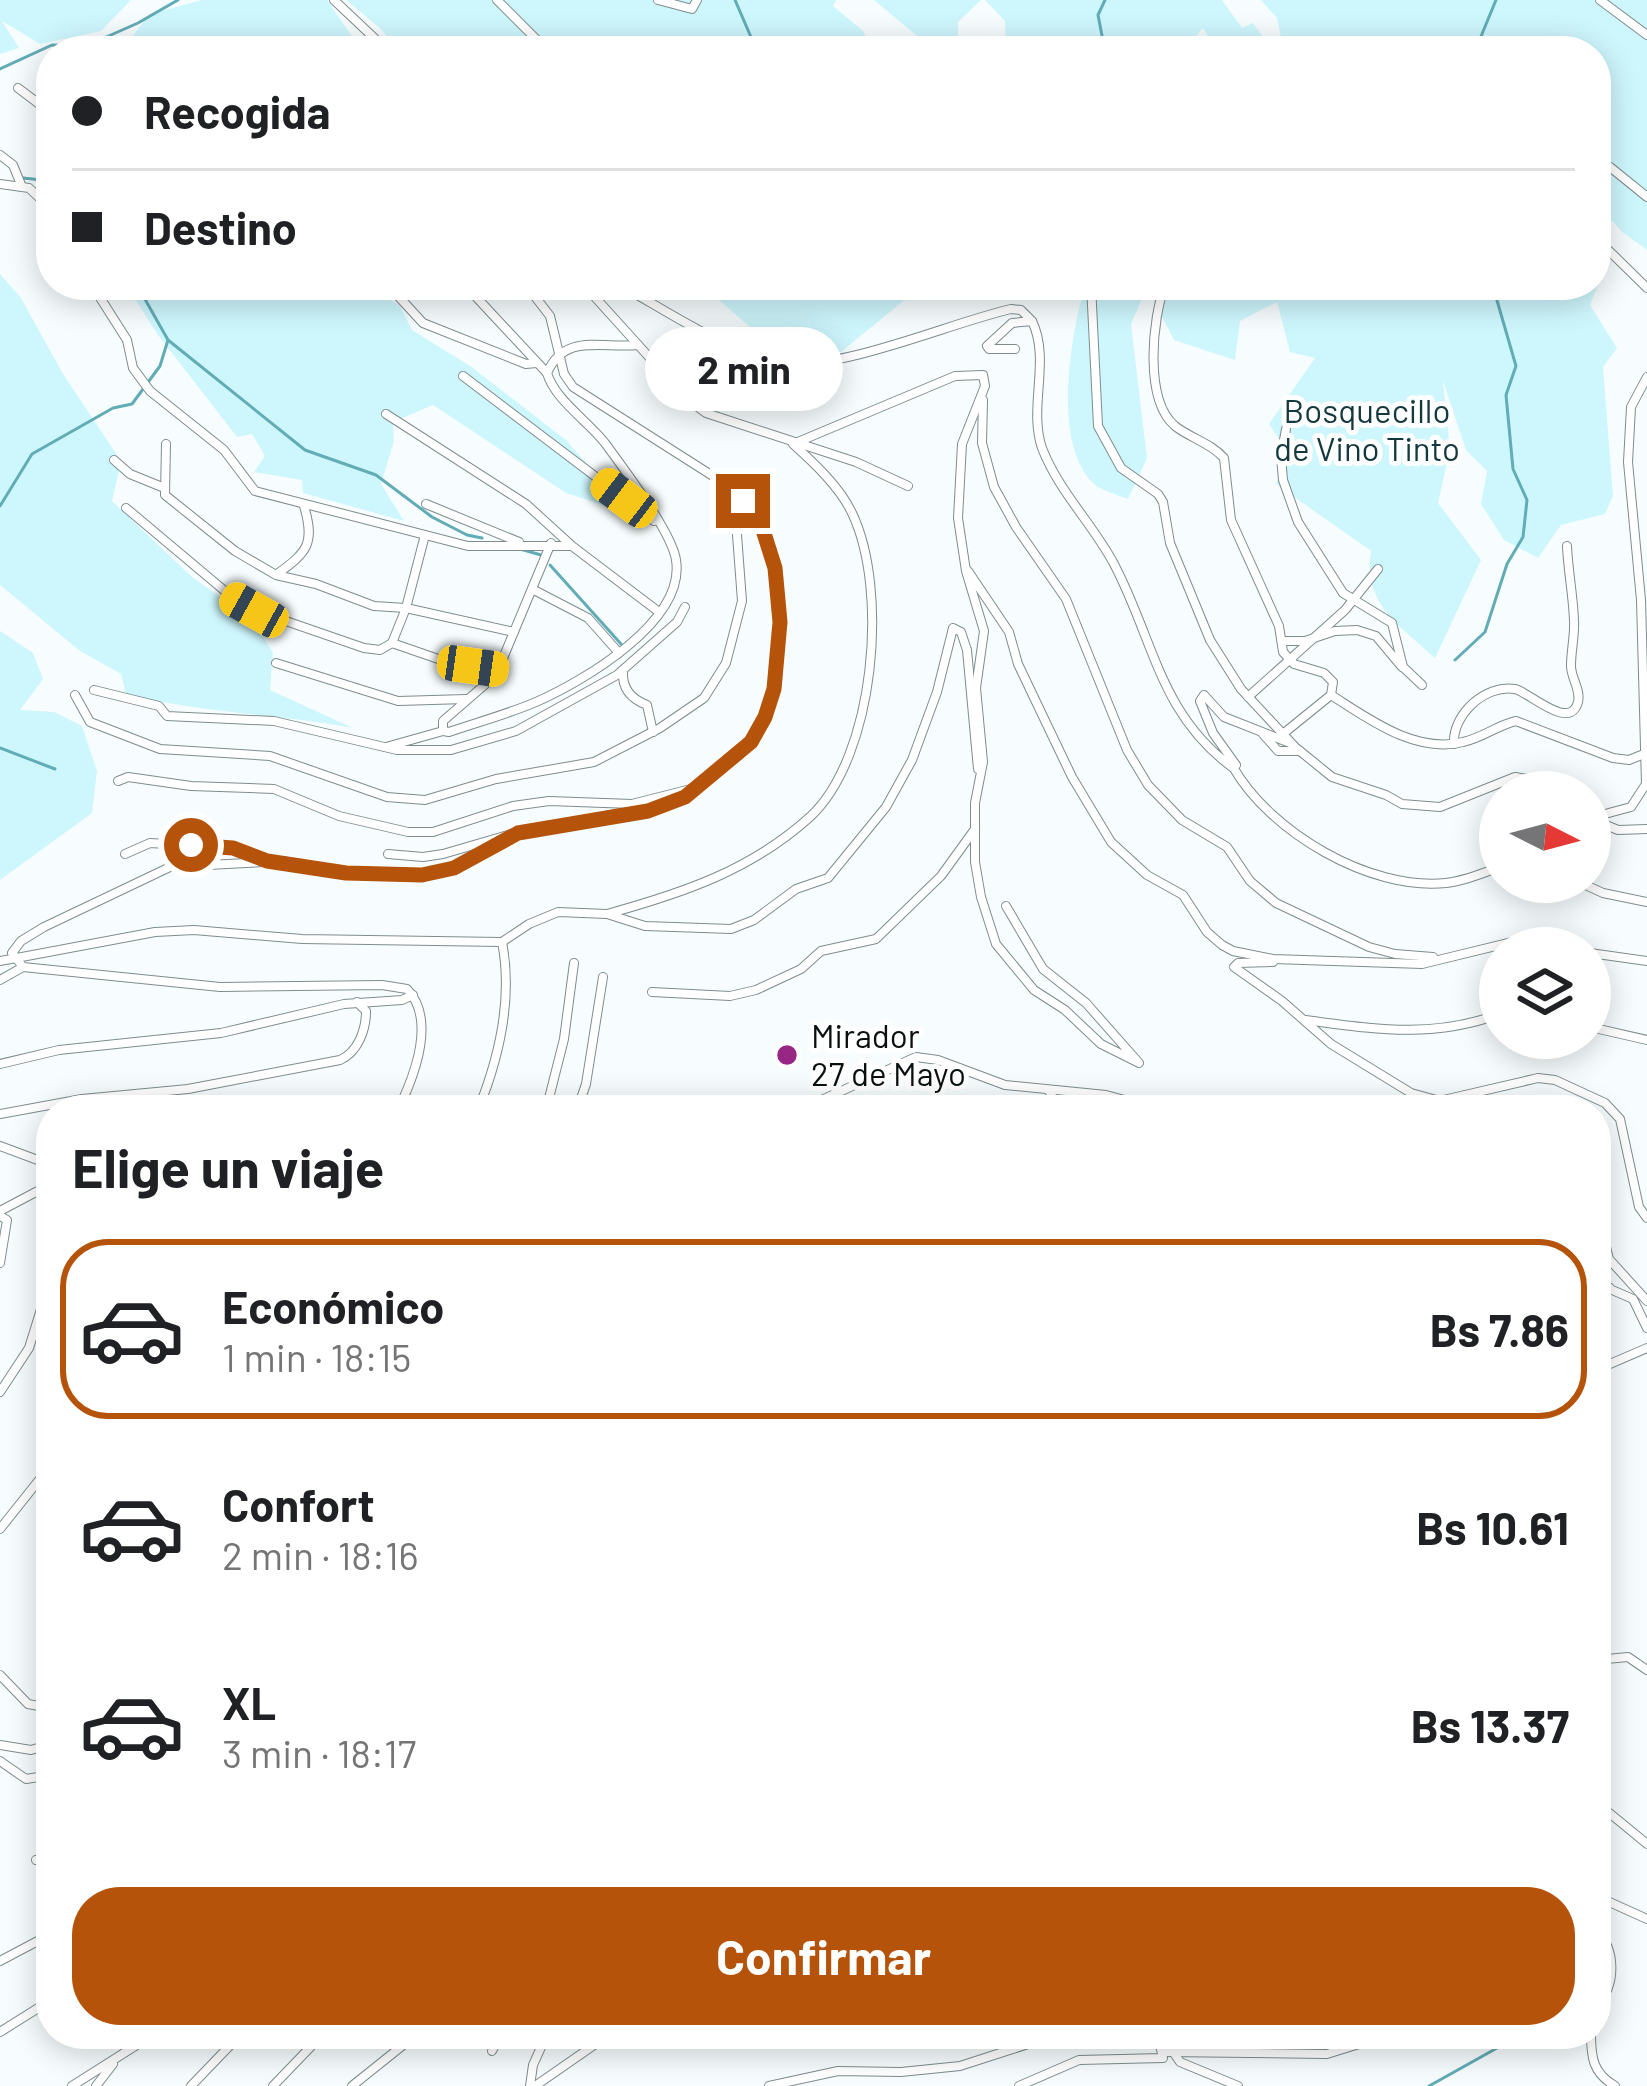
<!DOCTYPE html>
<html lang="es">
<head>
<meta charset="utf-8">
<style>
	body { margin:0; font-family:Barlow,sans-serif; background:#f6f6f6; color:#202124; height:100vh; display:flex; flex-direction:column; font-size:45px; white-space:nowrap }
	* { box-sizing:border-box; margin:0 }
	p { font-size:39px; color:#757577 }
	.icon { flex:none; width:66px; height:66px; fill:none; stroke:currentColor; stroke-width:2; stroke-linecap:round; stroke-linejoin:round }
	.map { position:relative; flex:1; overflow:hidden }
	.drawer { position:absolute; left:36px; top:1095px; width:1575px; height:954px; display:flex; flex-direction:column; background:#fff; border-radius:48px; box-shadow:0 6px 30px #0003 }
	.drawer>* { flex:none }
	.hud { position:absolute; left:36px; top:36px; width:1575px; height:264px; border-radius:48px; box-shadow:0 6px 30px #0003; display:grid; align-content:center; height:264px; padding:0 36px; background:#fff }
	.needle { width:78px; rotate:96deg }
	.fabs { position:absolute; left:1479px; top:771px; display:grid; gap:24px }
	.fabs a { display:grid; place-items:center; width:132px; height:132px; border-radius:50%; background:#fff; box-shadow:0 6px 30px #0003; font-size:60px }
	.end { position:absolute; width:54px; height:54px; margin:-27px; border:15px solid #b45309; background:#fff; box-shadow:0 0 0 6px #fff }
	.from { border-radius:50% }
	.bubble { position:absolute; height:84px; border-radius:42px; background:#fff; box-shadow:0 6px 30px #0003; font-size:39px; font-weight:700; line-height:84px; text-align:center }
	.car { position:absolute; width:36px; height:72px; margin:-36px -18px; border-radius:15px; box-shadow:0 0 9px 3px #0007; background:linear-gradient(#f5c518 24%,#345 0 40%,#f5c518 0 76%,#345 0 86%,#f5c518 0) }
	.hud b { display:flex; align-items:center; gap:42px; height:114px; font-size:45px }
	.hud b+b { border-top:3px solid #e0e0e0 }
	.hud i { width:30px; height:30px; background:#202124 }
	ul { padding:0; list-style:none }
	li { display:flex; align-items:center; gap:36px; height:180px; margin:0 24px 18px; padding:0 12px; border:6px solid transparent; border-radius:48px }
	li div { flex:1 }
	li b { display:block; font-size:45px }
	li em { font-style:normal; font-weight:700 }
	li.on { border-color:#b45309 }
	li>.icon { width:108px; height:108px; stroke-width:1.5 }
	h2 { padding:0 36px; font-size:54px; line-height:144px }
	.primary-button { display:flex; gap:24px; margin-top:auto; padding:24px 36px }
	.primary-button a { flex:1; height:138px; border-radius:48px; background:#b45309; color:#fff; font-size:48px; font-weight:700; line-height:138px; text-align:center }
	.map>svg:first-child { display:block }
</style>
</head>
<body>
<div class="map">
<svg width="1647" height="2086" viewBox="0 0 1647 2086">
	<rect width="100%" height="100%" fill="#f7fdfe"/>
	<g fill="#cef7fd">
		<polygon points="0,0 131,0 101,31 40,44 2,21 19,48 0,54"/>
		<polygon points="202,0 327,0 358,45 354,51 328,51 318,44 310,51 85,51 127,43 150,14"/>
		<polygon points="346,0 836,0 833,6 863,31 873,51 399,51 380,28"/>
		<polygon points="874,0 981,0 958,22 958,45 935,51"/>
		<polygon points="985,0 1222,0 1242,28 1253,23 1267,42 1268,51 1217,51 1203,28 1184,51 1006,51 1005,21"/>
		<polygon points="1261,0 1647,0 1647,250 1622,232 1596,202 1596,51 1284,51 1277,18"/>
		<path d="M1596,273L1599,282L1590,305L1617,348L1603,367L1613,496L1605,514L1561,525L1538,558L1504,540L1481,504L1487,471L1466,450L1443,381L1450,450L1438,503L1481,560L1435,658C1399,625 1363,605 1371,551L1276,484L1288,452L1269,424L1315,358L1290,352L1277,302L1240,321L1235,360L1174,340L1147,287L1131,324L1147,458L1128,499C1118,495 1102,491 1094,484C1051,444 1071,335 1085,285H1596Z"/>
		<path d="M0,274L21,298L63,374L121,461L112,501L192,577L253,620L273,653L270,690L353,728C277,714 200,713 126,694L121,674L80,651L0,585Z"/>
		<polygon points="126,285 367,285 400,306 412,330 470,366 566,440 610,490 606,506 566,493 433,405 393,422 394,441 381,484 404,521 303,493 302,480 254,472 265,456 252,434 237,437 158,335"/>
		<polygon points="702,285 915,285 913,293 841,352 785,358"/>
		<polygon points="0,631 33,653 43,679 20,710 54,712 82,726 97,771 92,813 0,880"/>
	</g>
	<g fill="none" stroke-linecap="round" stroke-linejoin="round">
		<g stroke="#62acb6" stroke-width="3">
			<polyline points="735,0 757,51"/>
			<polyline points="1099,51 1104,46 1098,15 1105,0"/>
			<polyline points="1475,51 1496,0"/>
			<polyline points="0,69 52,45 86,46 138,23 178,0"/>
			<polyline points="23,178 51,181"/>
			<polyline points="137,285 168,340 305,450 376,475 432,517 467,535 482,538"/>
			<polyline points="0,506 32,454 113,408 132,404 160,366 168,340"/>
			<polyline points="520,549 541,555"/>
			<polyline points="550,565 621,644"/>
			<polyline points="1455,660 1485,632 1507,564 1523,537 1527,500 1513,469 1506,395 1516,366 1496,297 1496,285"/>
			<polyline points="0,748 55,769"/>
			<polyline points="1429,2086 1506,2043"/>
		</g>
		<defs>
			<g id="street">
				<polyline points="334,0 388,51"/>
				<polyline points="497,0 548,51"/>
				<polyline points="658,0 692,9 697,0"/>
				<polyline points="1600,0 1647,35"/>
				<polyline points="18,88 51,113"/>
				<polyline points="0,155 13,165 22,187"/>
				<polyline points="1596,164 1610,167 1647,197"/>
				<polyline points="0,184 29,188 51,209"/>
				<polyline points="1596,238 1647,288"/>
				<polyline points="92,285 127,340 133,368 150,391 224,450 255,491 468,546 572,546 659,612"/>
				<polyline points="102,285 111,285"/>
				<polyline points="388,285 423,323 526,364 536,363"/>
				<polyline points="465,285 547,373"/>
				<polyline points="584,285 687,399 706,413 856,462 908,486"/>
				<path d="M620,285C667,311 734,357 787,363C845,369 950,323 1011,309L1021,310L1032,321"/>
				<polyline points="778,285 801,289 827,285"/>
				<polyline points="1091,285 1098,426 1121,468 1158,494 1163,502 1170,543 1210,640 1241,689 1295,747 1332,777 1386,795 1402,804 1440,807 1515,777 1527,779 1549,792"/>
				<path d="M1165,285C1152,319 1144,400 1175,426C1190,438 1211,443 1224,458L1231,520L1279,626L1283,652L1294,664L1324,673L1333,682L1331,695L1284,733"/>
				<path d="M1015,349H989L987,346L1012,323L1032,321C1051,360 1028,407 1042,448C1059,492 1093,524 1114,564C1154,640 1159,713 1232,767L1236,765L1213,733L1200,701L1204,695L1224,717L1290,743"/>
				<polyline points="463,376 654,521"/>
				<polyline points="983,400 982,443 994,487 1016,527 1066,599 1127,750 1148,785 1182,820 1227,847 1250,881 1276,903 1369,947 1395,954 1433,957"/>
				<polyline points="386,414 526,504 571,545"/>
				<polyline points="1286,429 1281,457 1283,480 1298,522 1343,593 1392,623 1403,667 1422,685"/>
				<polyline points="166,444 165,495 235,551 276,575 316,584 374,606 406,608 514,632"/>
				<polyline points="114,460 130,474 162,487"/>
				<polyline points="426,504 519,542"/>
				<polyline points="126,508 232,597 254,610 364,648 380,650 392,643 447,662 498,669"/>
				<path d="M551,543L496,675L443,721V731L449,732C478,722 508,714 536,702C584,681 686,621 676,560C672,532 623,468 605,443C588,421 555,400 547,373C565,332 602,349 638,345"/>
				<polyline points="968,571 1009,632 1018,664 1038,706 1072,777 1111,842 1147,875 1183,895 1207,932 1222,945 1233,951 1273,959 1422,964 1541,935 1558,937 1580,948"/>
				<path d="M277,574C308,552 315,543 304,506"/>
				<polyline points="532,589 588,618 619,653"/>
				<polyline points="1284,641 1305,641 1335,631 1357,630 1376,636 1402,667"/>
				<polyline points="392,643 406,608 425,535"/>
				<polyline points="276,663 398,701 466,699"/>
				<path d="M623,672C622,689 631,699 647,705L653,732"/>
				<polyline points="94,690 159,706 167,716 274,721 397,750 451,750 516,731 617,675 677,622 685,607"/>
				<polyline points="75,695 90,722 160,749 270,756 387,797 425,800 496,779 594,762 660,728 704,698 726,663 742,601 734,495"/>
				<path d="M1331,695C1369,719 1415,754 1463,742C1482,738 1498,725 1516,721L1613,758L1629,760L1644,754"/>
				<polyline points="1248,697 1345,610 1378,569"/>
				<polyline points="1263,734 1278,751 1300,751"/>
				<path d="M1454,744C1452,715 1485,684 1515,689C1529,692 1570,732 1578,702C1581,690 1571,678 1571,666C1571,650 1575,635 1574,620C1573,595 1568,570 1567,546"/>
				<polyline points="386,747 443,731"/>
				<path d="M1233,767C1270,832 1370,891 1446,883C1465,881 1482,873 1500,867"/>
				<polyline points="118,781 128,777 191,786 274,789 339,816 408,832 433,832 513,806 549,801 632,804 695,788"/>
				<polyline points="1590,818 1631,807 1646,784 1641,600 1628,462 1631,407 1647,377"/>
				<polyline points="1591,819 1618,830 1647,829"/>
				<polyline points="125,854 150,843 233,848 265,861"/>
				<polyline points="388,854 423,857 443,854 515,833"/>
				<polyline points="1579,882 1603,893 1647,902"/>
				<path d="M607,914C683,893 752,870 811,816C875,755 889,590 852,513C840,487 813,462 793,444L955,376L983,375L985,386L962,444L958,518L966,571L984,631L976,688L983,762L975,803V862L981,897L996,944L1034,990L1065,1010L1101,1044L1139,1063L1086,1003L1043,969L1006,906"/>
				<polyline points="1590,953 1647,961"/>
				<polyline points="0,961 155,932 194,930 302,939 502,942 529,924 558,912 607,914 645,926 731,929 754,920 796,889 828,878 886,807 912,760 937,692 953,628 961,632 967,650 978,769"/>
				<polyline points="1273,962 1238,963 1234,967 1282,1001 1331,1044 1411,1093 1473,1110"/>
				<polyline points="0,980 23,967"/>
				<polyline points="652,992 730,996 756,990 801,969 821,951 876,939 941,876 975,829"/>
				<path d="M1305,1020C1375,1029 1431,1039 1500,1014"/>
				<polyline points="1590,1027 1647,1040"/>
				<polyline points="0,1064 59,1050 221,1033 344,1004 402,1000 413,995"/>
				<polyline points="1049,1091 1057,1104 1071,1110"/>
				<polyline points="1439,1101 1538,1078 1555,1080 1605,1103 1620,1119 1639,1207 1647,1218"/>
				<path d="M398,1110C414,1077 437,1020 407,989L382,985L220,987L23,967L12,953L21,941L44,927L170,867L282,861L373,876L435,874L454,868L518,833L674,803L738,756L758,733L774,689L780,622L778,585L767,539L743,501L716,478L573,387L564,374L550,316L526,285"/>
				<path d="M478,1110C499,1058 513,998 502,942"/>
				<polyline points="546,1110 564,1039 574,963"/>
				<polyline points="577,1110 586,1084 603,977"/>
				<polyline points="723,1110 747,1103 815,1103 916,1057 938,1060 1005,1085 1106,1095 1132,1102"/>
				<path d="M0,1114L82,1099L188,1089L340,1060C358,1052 366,1030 366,1011L357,1002"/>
				<polyline points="0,1146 51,1165"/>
				<polyline points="1596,1207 1609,1259 1647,1301"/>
				<polyline points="0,1211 51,1184"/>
				<polyline points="0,1216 7,1220 0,1263"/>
				<polyline points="1596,1283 1633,1299 1647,1328"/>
				<polyline points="1596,1299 1605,1295 1609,1287"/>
				<polyline points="1596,1370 1647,1348"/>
				<polyline points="0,1392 29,1348 51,1277"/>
				<polyline points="0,1529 51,1465"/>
				<polyline points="45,1603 51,1593"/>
				<polyline points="1596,1660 1628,1657 1647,1670"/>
				<polyline points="0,1675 28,1704 39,1706 51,1700"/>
				<polyline points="0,1745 31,1750 51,1744"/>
				<polyline points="0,1761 26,1779 51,1775"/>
				<polyline points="1596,1802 1647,1844"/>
				<polyline points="36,1860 51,1857"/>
				<polyline points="1596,1896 1647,1919"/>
				<path d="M1596,1929C1616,1950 1617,1985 1596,2006"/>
				<polyline points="0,1961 51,1934"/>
				<polyline points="0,2032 51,2000"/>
				<path d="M1591,2034C1591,2058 1593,2073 1615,2086"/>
				<polyline points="492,2051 501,2034"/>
				<polyline points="1164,2052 1327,2054 1391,2034"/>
				<polyline points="1174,2053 1180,2062 1238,2086"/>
				<polyline points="72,2086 154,2034"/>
				<polyline points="96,2086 113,2064"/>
				<polyline points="191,2086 241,2034"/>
				<polyline points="273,2086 323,2034"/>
				<polyline points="352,2086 417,2034"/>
				<polyline points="530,2086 533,2065 547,2034"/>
				<polyline points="535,2086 610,2034"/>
				<polyline points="769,2086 838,2071 901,2072 960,2066 1059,2034"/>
				<polyline points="1019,2086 1079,2060 1163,2058 1160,2045 1138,2034"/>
			</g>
		</defs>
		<use href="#street" stroke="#7e8c8e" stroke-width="10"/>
		<use href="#street" stroke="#fff" stroke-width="8"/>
	</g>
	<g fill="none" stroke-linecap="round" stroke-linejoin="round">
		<polyline stroke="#b45309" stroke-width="15" points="191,845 233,848 267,861 346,873 422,875 454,868 518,833 648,811 685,797 751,742 765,717 774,689 780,622 775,568 763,530 743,501"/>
	</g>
	<circle fill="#972684" stroke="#fff" stroke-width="4.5" cx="787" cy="1055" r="12"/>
	<g text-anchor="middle" stroke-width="10" stroke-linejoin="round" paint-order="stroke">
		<g font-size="33" fill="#13383d" stroke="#fff">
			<text x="1367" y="423">Bosquecillo<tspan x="1367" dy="38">de Vino Tinto</tspan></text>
		</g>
		<g font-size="33" fill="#0a1010" stroke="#fff" text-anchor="start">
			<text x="811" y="1048">Mirador<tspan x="811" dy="38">27 de Mayo</tspan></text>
		</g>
	</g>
</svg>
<div class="fabs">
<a><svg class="needle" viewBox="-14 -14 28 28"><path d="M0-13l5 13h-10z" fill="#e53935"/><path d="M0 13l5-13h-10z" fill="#757577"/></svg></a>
<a><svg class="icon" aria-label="layers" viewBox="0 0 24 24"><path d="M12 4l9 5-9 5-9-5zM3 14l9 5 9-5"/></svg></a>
</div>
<i class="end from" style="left:191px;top:845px"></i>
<i class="end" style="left:743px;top:501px"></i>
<div class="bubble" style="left:645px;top:327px;width:198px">2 min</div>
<i class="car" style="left:624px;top:498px;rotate:307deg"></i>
<i class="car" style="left:254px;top:610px;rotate:299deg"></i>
<i class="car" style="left:473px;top:666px;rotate:98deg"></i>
<div class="hud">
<b><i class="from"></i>Recogida</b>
<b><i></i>Destino</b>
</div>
<section class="drawer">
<h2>Elige un viaje</h2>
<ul>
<li class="on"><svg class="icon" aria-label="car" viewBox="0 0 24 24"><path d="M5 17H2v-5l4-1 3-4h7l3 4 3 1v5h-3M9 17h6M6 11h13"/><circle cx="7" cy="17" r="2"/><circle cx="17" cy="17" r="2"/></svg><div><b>Económico</b><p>1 min · 18:15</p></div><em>Bs 7.86</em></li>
<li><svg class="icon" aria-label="car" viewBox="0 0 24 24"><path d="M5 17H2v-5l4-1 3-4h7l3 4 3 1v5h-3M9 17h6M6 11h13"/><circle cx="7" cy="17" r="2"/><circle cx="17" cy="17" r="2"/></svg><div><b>Confort</b><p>2 min · 18:16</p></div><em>Bs 10.61</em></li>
<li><svg class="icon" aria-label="car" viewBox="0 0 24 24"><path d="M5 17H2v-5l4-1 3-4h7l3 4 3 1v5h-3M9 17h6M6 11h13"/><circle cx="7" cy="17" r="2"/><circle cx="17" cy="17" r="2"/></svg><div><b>XL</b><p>3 min · 18:17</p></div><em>Bs 13.37</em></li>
</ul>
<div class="primary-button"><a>Confirmar</a></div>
</section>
</div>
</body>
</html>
